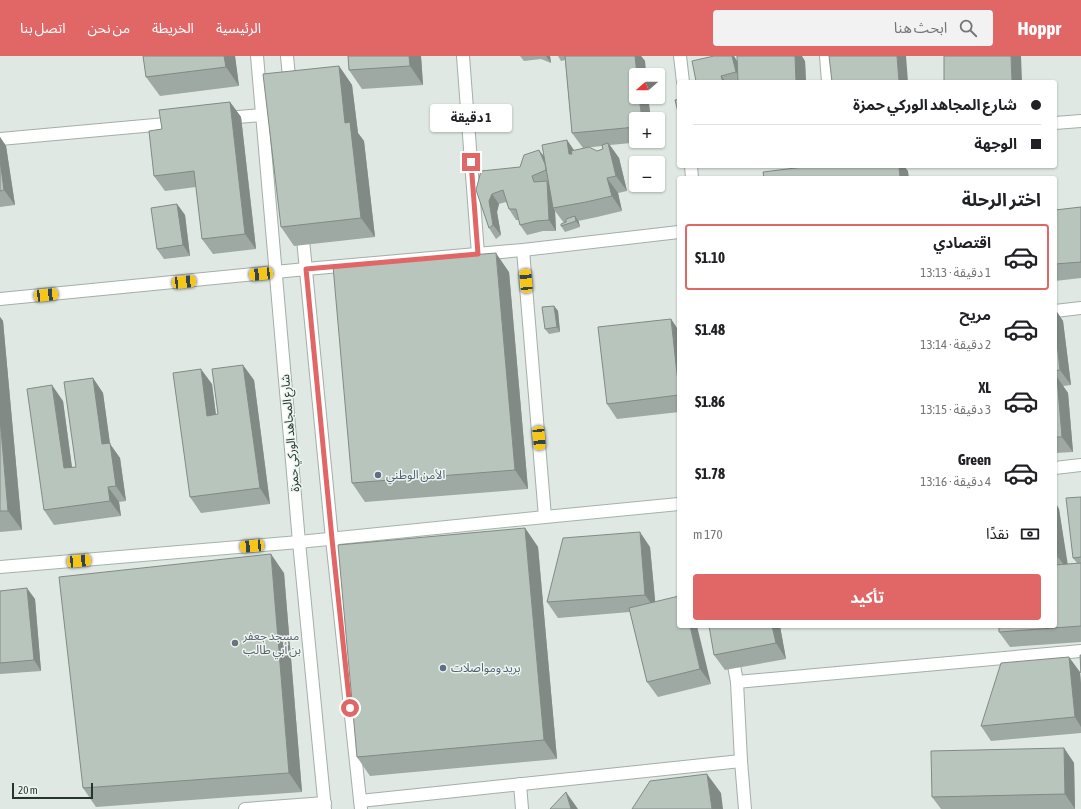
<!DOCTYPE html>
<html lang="ar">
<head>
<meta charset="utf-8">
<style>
	body { margin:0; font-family:"Asap Condensed","Noto Sans Arabic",sans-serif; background:#f2f2f2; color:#202124; direction:rtl; height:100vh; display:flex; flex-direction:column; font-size:15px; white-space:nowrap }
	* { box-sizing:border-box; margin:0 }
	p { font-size:13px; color:#757577 }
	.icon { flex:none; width:22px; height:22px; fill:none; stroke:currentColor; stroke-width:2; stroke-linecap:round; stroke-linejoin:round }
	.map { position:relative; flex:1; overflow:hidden; direction:ltr }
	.drawer { position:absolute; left:677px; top:120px; width:380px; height:452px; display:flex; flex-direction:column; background:#fff; border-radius:4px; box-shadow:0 1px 3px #0004; direction:rtl }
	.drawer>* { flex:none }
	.guide { position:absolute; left:677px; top:24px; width:380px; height:88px; border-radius:4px; box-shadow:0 1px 3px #0004; direction:rtl; display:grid; align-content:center; height:88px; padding:0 16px; background:#fff }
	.needle { width:26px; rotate:250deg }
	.tools { position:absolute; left:629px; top:12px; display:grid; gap:8px }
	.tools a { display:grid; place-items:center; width:36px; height:36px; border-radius:4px; background:#fff; box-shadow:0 1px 3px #0004; font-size:20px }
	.scale { position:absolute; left:12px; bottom:10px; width:81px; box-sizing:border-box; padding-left:4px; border:2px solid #22362c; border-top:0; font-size:11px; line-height:14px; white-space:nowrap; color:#22362c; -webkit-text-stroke:3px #eff5f1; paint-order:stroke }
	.end { position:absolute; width:18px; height:18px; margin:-9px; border:5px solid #e06766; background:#fff; box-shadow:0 0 0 2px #fff }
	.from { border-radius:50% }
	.bubble { position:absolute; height:28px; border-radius:4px; background:#fff; box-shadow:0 1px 3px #0004; font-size:13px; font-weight:700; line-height:28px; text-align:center; direction:rtl }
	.car { position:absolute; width:12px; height:24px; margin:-12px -6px; border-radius:5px; box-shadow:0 0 3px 1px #0007; background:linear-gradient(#f5c518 24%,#345 0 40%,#f5c518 0 76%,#345 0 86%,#f5c518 0) }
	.guide b { display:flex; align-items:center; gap:14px; height:38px; font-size:15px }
	.guide b+b { border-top:1px solid #e0e0e0 }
	.guide i { width:10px; height:10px; background:#202124 }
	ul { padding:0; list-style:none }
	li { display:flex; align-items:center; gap:12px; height:66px; margin:0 8px 6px; padding:0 8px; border:2px solid transparent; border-radius:4px }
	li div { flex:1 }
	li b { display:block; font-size:15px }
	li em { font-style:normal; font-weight:700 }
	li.current { border-color:#e06766 }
	li>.icon { width:36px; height:36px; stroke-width:1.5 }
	h2 { padding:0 16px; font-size:18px; line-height:48px }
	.pay { display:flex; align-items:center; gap:10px; height:44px; padding:0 16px; font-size:15px }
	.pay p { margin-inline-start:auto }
	.button { display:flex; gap:8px; margin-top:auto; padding:8px 16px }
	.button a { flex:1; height:46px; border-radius:4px; background:#e06766; color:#fff; font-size:16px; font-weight:700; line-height:46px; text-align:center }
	header { display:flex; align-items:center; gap:24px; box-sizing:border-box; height:56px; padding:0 20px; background:#e06766; color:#fff }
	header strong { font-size:19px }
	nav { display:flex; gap:22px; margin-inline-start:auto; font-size:14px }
	.search { width:280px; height:36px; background:#f2f2f2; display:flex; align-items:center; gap:10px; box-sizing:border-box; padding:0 14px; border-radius:4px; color:#757577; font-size:15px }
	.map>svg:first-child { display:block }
</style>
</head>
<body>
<header>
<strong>Hoppr</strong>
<div class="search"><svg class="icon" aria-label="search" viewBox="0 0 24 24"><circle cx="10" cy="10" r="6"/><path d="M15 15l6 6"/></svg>ابحث هنا</div>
<nav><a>الرئيسية</a><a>الخريطة</a><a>من نحن</a><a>اتصل بنا</a></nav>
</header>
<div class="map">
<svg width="1081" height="753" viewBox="0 0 1081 753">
	<rect width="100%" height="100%" fill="#dfe8e2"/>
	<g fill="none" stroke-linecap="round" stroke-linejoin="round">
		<defs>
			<g id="street">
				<polyline points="257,0 299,486 325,753"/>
				<polyline points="287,0 290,31"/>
				<polyline points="463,0 478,198"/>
				<polyline points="680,0 683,26"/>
				<polyline points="826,0 828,26"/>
				<polyline points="226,62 262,59"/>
				<polyline points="1055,67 1081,65"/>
				<polyline points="0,83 177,67"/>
				<polyline points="691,110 692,122"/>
				<polyline points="302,173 332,483 361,753"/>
				<polyline points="523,194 545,461"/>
				<polyline points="0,243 306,213 523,194 679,176"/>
				<polyline points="1055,255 1081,252"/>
				<polyline points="727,570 737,626 741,705 745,753"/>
				<polyline points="737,626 1081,595"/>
				<polyline points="520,728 522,753"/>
				<polyline points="360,745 741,705"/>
				<polyline points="245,753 325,747"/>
			</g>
			<g id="secondary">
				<polyline points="1055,412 1081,409"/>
				<polyline points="0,511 299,486 545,461 679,448"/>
			</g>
		</defs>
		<use href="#street" stroke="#a3afa8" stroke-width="14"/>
		<use href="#secondary" stroke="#a2b5aa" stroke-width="14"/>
		<use href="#street" stroke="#fff" stroke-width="12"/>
		<use href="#secondary" stroke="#fff" stroke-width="12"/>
	</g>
	<g fill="#9ea9a3">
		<polygon points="143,0 235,0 239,30 160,40 146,21"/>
		<polygon points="348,0 421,0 423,29 362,33 349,14"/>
		<polygon points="520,0 550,0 551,7 541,3 524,5"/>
		<polygon points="558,0 641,0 645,5 646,19 636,19 636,41 648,41 651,63 636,63 636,85 653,85 610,89 619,102 627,135 618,137 622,155 597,161 578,165 580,171 565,176 561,170 564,167 555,155 556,175 543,175 527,179 520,169 519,164 516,164 509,153 506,146 499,148 497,156 501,179 496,183 489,172 476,134 520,111 544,100 567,84 574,94 597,95 603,93 602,90 583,92 572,77 565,4 561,5"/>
		<polygon points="734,0 737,5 805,5 806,26 692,26 696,25"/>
		<polygon points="339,10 352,29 358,77 364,85 375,181 294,190 281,171"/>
		<polygon points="230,46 241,61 256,193 213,198 202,183 196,131 165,135 154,120 162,73"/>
		<polygon points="0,81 6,90 15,149 0,151"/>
		<polygon points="177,148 185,159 190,200 164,203 157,193"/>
		<polygon points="1081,151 1081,222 1055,225 1055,154"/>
		<polygon points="509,216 528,433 365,446 352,427"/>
		<polygon points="554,250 558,255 560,276 549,278 545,273"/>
		<polygon points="1055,253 1063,265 1071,329 1063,330 1068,337 1073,396 1055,397"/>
		<polygon points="0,261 3,265 22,474 0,476"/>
		<polygon points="671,263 679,275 679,356 617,363 607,348"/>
		<polygon points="93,322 103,337 110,388 120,402 126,445 119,446 121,460 54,469 44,454 63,345 72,411 76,411"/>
		<polygon points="254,324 270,448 201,457 190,441 212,328 216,359 218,358"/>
		<polygon points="1081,441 1081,586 1010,591 999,576 1055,570 1055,446 1059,453 1067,508 1077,507 1073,502"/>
		<polygon points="525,472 538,491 557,703 370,720 357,701"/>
		<polygon points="650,491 655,545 711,628 658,641 647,626 630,556 558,562 547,546"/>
		<polygon points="284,517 302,736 96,751 83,732"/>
		<polygon points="0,535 35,543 41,615 0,618"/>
		<polygon points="780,570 786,603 725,614 714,599"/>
		<polygon points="1080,616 1081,628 1081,677 991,685 981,670"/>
		<polygon points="1064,692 1074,707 1075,753 941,753 932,741"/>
	</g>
	<g fill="#818a84">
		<polygon points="224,0 235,0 239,30 226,11"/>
		<polygon points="409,0 421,0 423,29 410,10"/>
		<polygon points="546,0 550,0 551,7"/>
		<polygon points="635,0 641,0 645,5 646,19 637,19"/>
		<polygon points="732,0 734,0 738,7 743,26 736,16"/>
		<polygon points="795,0 802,0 805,5 806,26 796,26"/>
		<polygon points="897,0 906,0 908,26 899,26"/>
		<polygon points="1011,0 1021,0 1022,26 1012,26"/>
		<polygon points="339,10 352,29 358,77 364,85 375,181 361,162 345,67"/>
		<polygon points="721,20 726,26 723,26"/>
		<polygon points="639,41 648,41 651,63 642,63"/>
		<polygon points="230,46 241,61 256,193 245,178"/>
		<polygon points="0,81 6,90 15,149 4,134 0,104"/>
		<polygon points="567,84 577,99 569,98"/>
		<polygon points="608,87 619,102 627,135 616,120"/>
		<polygon points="539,94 547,104 548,114"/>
		<polygon points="899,110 904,110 908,115 909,122 900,122"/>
		<polygon points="607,122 618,137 622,155 612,140"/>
		<polygon points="547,125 554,136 553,152 555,155 556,175 549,164"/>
		<polygon points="492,138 499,148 497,156 501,179 493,169 489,145"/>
		<polygon points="177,148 185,159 190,200 183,189"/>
		<polygon points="575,160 579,166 580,171 576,165"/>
		<polygon points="496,197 509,216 528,433 515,414"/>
		<polygon points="554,250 558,255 560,276 557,271"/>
		<polygon points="1055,253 1063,265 1071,329 1060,314 1055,269"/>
		<polygon points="0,261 3,265 22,474 8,455 0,362"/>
		<polygon points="671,263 679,275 679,335"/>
		<polygon points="243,309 254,324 270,448 260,432"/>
		<polygon points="201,313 212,328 218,375 207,360"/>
		<polygon points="1057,321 1068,337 1073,396 1062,381"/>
		<polygon points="93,322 103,337 110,388 120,402 126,445 116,430 102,388"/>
		<polygon points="52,329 63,345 74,427 64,412"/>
		<polygon points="108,431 119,446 121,460 110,445"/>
		<polygon points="1055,446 1059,453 1069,516 1058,501 1055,480"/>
		<polygon points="525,472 538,491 557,703 544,684"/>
		<polygon points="640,476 650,491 656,554 645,539"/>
		<polygon points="271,498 284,517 302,736 289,717"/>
		<polygon points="27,532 35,543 41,615 34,604"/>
		<polygon points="690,570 697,570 711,628 700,613"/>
		<polygon points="772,570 780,570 786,603 776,587"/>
		<polygon points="1069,601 1080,616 1081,628 1081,671 1075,661"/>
		<polygon points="1064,692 1074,707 1075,753 1065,738"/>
		<polygon points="707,718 721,737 723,753 712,753"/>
		<polygon points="566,736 578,753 571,753"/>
	</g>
	<g fill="#b8c5bd" stroke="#818a84">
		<polygon points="143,0 224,0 226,11 146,21"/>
		<polygon points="348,0 409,0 410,10 349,14"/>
		<polygon points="565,0 635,0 637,19 636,19 636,41 639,41 642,63 636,63 636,71 572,77"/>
		<polygon points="714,0 732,0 736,16 721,20 723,26 692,26 692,25 696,25 692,5"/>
		<polygon points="737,0 795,0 796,26 738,26"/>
		<polygon points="829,0 897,0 899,26 832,26"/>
		<polygon points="944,0 1011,0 1012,26 944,26"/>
		<polygon points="339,10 345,67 350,66 361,162 281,171 263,18"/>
		<polygon points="679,43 679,60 675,44"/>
		<polygon points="230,46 245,178 202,183 194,115 154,120 149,75 162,73 159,54"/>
		<polygon points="567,84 569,98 572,98 571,95 589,91 597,95 603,93 602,89 608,87 616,120 607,122 612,140 586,146 553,152 542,89"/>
		<polygon points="539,94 545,108 546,114 532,120 534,126 547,125 549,164 536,165 520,169 516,153 509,153 503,134 492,138 489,145 493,169 489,172 476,134 481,115 520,111 524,99"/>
		<polygon points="0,104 4,134 0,135"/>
		<polygon points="812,110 899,110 900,122 764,122 763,116"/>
		<polygon points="177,148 183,189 157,193 151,152"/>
		<polygon points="1081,151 1081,206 1055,208 1055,154"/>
		<polygon points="575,160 576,165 561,170 561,168 566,166 566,163"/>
		<polygon points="496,197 515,414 352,427 333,210"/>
		<polygon points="554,250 557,271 545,273 542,251"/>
		<polygon points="671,263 679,335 679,339 607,348 598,271"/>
		<polygon points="1055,269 1060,314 1055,315"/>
		<polygon points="243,309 260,432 190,441 173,317 201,313 207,360 218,358 212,313"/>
		<polygon points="1057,321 1062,381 1055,381 1055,322"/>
		<polygon points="93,322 102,388 110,387 116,430 108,431 110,445 44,454 27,333 52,329 64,412 76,411 64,326"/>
		<polygon points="0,362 8,455 0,455"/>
		<polygon points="1081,441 1081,501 1073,502 1066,442"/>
		<polygon points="525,472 544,684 357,701 338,489"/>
		<polygon points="640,476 645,539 547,546 563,482"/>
		<polygon points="1055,480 1058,501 1055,501"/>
		<polygon points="271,498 289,717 83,732 59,521"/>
		<polygon points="1081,507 1081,570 999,576 999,570 1055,570 1055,509"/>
		<polygon points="27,532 34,604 0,607 0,535"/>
		<polygon points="679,540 679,570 690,570 700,613 647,626 629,552"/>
		<polygon points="709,570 772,570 776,587 714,599"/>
		<polygon points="1080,599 1081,599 1081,617"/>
		<polygon points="1069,601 1075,661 981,670 1001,607"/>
		<polygon points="1064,692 1065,738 932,741 931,695"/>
		<polygon points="707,718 712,753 632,753 650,725"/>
		<polygon points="566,736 571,753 550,753"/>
	</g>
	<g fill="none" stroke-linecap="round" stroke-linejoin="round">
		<polyline stroke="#e06766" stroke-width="5" points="350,652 332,483 306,213 478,198 471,106"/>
	</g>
	<g fill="#5c6f8a" stroke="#eff5f1" stroke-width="1.5">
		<circle cx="378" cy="419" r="4"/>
		<circle cx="443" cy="612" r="4"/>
	</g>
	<circle fill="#6b7280" stroke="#eff5f1" stroke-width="1.5" cx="235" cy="587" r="4"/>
	<g text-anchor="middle" stroke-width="3" stroke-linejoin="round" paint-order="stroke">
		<g font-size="12" fill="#22362c" stroke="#eff5f1">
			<text transform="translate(290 377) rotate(-95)" y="4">شارع المجاهد الوركي حمزة</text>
		</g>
		<g font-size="12" fill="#4e5e75" stroke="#eff5f1" text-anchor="start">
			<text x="386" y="423">الأمن الوطني</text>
			<text x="451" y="616">بريد ومواصلات</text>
		</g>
		<g font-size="12" fill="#5b616d" stroke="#eff5f1" text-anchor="start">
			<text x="243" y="584">مسجد جعفر<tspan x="243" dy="14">بن أبي طالب</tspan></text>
		</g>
	</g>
</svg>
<div class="tools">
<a><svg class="needle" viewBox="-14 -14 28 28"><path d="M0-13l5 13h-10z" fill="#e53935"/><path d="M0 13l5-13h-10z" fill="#757577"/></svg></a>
<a>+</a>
<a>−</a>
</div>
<div class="scale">20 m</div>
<i class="end from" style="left:350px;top:652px"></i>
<i class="end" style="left:471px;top:106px"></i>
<div class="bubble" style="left:430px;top:48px;width:82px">1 دقيقة</div>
<i class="car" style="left:261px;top:218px;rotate:264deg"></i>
<i class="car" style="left:526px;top:225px;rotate:355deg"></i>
<i class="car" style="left:184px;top:226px;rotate:84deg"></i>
<i class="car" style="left:46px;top:239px;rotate:84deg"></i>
<i class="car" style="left:539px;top:382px;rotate:175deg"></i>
<i class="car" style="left:252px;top:490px;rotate:265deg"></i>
<i class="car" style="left:79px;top:505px;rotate:85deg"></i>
<div class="guide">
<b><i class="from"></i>شارع المجاهد الوركي حمزة</b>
<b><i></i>الوجهة</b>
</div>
<section class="drawer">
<h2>اختر الرحلة</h2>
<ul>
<li class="current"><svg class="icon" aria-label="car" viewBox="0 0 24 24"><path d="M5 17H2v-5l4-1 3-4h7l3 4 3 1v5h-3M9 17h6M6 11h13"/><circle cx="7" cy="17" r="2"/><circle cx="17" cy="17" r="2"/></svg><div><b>اقتصادي</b><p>1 دقيقة · 13:13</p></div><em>$1.10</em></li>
<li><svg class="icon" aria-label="car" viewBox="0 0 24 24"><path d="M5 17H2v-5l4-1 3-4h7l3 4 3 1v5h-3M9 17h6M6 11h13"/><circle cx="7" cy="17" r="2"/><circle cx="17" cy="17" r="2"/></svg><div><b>مريح</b><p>2 دقيقة · 13:14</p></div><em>$1.48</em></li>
<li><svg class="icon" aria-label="car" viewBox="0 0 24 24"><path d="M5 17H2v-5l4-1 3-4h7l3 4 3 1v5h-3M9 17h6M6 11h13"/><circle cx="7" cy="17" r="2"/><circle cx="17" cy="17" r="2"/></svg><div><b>XL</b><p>3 دقيقة · 13:15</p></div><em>$1.86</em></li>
<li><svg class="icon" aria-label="car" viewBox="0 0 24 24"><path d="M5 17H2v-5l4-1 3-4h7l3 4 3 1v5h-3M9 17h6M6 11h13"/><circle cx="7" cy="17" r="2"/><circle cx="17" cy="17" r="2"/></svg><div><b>Green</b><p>4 دقيقة · 13:16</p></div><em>$1.78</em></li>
</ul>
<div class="pay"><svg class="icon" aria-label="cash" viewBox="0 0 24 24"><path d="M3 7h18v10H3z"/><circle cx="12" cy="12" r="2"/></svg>نقدًا<p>170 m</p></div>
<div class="button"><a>تأكيد</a></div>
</section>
</div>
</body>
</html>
